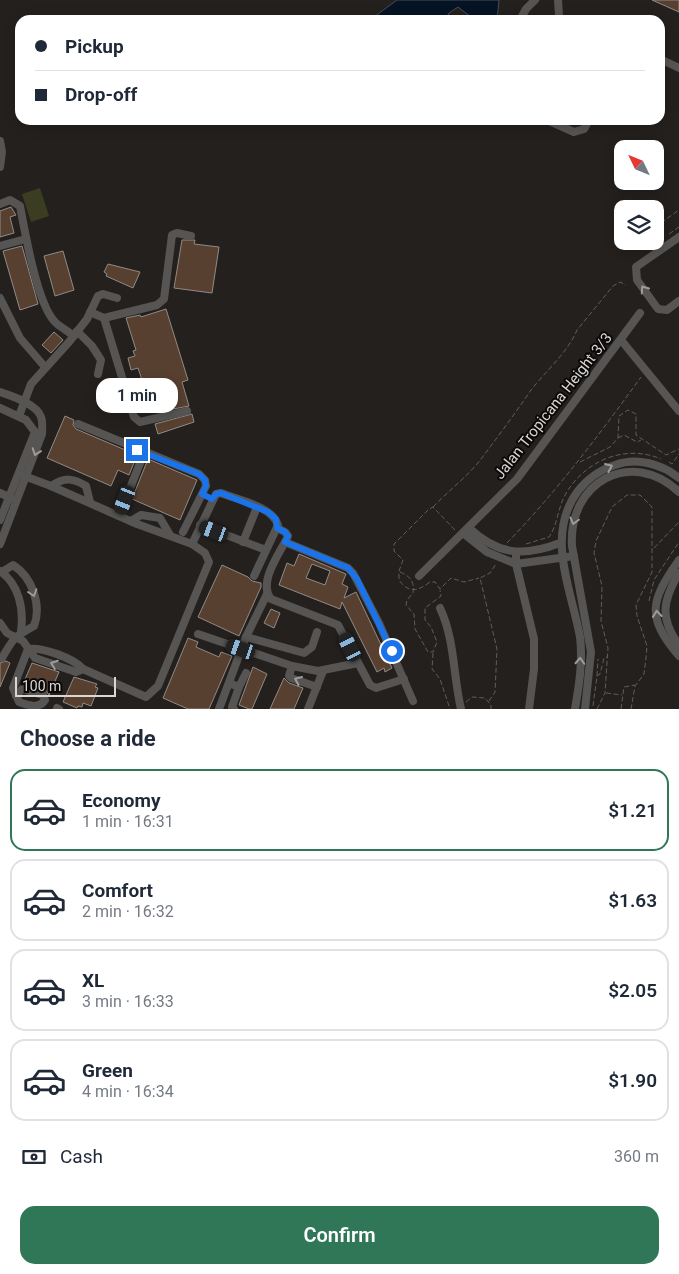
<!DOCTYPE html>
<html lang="en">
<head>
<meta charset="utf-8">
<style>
	body { margin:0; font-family:Roboto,sans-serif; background:#f6f6f7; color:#1f2937; height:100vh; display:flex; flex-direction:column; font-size:19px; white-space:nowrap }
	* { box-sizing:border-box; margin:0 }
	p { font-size:16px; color:#747a83 }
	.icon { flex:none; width:28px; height:28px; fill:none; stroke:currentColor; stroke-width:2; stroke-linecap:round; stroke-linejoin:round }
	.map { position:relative; height:709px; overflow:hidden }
	.panel { display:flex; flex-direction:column; background:#fff; flex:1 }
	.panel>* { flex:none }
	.hud { position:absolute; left:15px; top:15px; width:650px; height:110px; border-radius:15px; box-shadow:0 2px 12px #0003; display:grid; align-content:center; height:110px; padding:0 20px; background:#fff }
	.needle { width:32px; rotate:313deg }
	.buttons { position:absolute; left:614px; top:140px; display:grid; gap:10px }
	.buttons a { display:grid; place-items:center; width:50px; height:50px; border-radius:10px; background:#fff; box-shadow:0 2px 12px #0003; font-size:25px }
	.scale { position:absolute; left:15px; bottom:12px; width:101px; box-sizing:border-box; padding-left:5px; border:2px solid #d9d6d4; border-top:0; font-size:14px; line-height:18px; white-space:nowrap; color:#d9d6d4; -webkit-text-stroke:4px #0c0a09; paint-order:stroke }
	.end { position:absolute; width:22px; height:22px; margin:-11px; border:6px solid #1a73e8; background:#fff; box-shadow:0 0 0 2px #fff }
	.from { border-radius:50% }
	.bubble { position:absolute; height:35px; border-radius:15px; background:#fff; box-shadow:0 2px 12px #0003; font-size:16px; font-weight:600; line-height:35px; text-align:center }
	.car { position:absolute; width:15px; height:30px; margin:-15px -8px; border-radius:6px; box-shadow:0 0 4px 1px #0007; background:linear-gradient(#222 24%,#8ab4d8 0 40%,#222 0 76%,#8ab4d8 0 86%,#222 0) }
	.hud b { display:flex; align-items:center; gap:18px; height:48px; font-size:19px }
	.hud b+b { border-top:1px solid #e0e1e3 }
	.hud i { width:12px; height:12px; background:#1f2937 }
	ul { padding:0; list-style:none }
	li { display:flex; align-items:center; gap:15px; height:82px; margin:0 10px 8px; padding:0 10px; border:2px solid #e0e1e3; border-radius:15px }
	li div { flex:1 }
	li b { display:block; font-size:19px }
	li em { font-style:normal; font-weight:600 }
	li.active { border-color:#2f7756 }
	li>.icon { width:45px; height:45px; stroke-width:1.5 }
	h2 { padding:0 20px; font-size:22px; line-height:60px }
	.pay { display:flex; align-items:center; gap:12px; height:55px; padding:0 20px; font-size:19px }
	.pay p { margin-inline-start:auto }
	.cta { display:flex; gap:10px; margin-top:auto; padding:10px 20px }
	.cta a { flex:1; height:58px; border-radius:15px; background:#2f7756; color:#fff; font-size:20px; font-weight:600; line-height:58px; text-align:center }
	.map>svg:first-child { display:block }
</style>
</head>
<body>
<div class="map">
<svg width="679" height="709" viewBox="0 0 679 709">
	<rect width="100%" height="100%" fill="#24201e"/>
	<polygon fill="#3b3d23" points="40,188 49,216 31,222 22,194"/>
	<polygon fill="#051324" stroke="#454e59" points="397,0 499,0 497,20 475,20 458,7 449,13 445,20 370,20"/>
	<g fill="#584031" stroke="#908b87" fill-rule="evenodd">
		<polygon points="652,0 679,0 679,12"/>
		<polygon points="11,207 16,215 10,217 14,233 0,237 0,211"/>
		<polygon points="182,240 195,240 194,244 219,247 212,293 174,288"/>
		<polygon points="22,246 38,304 20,310 3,251"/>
		<polygon points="63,251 74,290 55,296 44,256"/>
		<polygon points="108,264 140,272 133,288 106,276 107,274 104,272"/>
		<polygon points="166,309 188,380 182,382 189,406 157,412 152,397 148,398 138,368 131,370 128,358 135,356 133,351 136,350 126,318 140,315 141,317"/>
		<polygon points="54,332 63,340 51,353 42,345"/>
		<polygon points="192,414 194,422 158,434 155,424"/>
		<polygon points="65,416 74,420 73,425 76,429 137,455 129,475 118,470 111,486 47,458"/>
		<polygon points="148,459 197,480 180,520 132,499"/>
		<path d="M299,554L346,574L342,584L348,587L344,598L356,592L392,668L385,672L384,668L377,672L342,602L340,609L279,585L287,563L294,566ZM312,564L330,571L325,585L306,578Z"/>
		<polygon points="222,565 248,577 252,581 261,583 261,587 239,636 198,617"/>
		<polygon points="271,609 280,613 274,628 264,623"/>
		<polygon points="188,638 198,642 196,647 219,657 221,652 232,656 209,709 188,709 163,698"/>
		<polygon points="6,661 10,663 0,687 0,663"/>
		<polygon points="32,663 59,672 49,695 45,690 23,684"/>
		<polygon points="253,667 267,674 252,709 249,709 239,705"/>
		<polygon points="74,677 97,684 95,687 98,688 91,706 83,703 82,707 78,706 77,708 63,702"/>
		<polygon points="284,678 289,683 303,688 294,709 270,709"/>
	</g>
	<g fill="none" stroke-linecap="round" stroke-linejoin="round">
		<g stroke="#605d5b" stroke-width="1" stroke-dasharray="5 2.5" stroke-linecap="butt">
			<polyline points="655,227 679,210"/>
			<polyline points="669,234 679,227"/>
			<polyline points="650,241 656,243"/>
			<polyline points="618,438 624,435 637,442 641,440"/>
			<polyline points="580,462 610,447 618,438 619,416 628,410 636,414 636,435 666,455 679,449"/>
			<polyline points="669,462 672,464 679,454"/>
			<path d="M433,507C449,490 471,474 484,455C500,434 516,412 531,390C545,372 568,352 577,330L613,286L620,282L626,285"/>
			<path d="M455,530L433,507L428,510L394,544V551L403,560L399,571V580C409,594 418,591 430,582H435L440,589L451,578L464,582L479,578"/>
			<path d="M507,543C557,491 599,435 641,377"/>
			<path d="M526,544L549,537C557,526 558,509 564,497C582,462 624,443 661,459"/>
			<polyline points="654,548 679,522"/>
			<path d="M400,572C410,576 415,582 413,593L407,600L406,605L414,614L415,629L428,652H433L437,642L431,627L425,620V608L441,596L440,590"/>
			<polyline points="649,601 654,580 679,542"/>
			<polyline points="433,653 432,669 440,679 450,709"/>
			<polyline points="597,676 598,659"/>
			<polyline points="606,693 622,695"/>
			<polyline points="489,701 495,692 497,649 480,578 490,573 496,564"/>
			<polyline points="466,702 472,697 485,698 491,705 491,709"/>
			<polyline points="593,706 597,676 600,674 604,658 607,657"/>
			<polyline points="597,709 605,693 608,648 601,621 602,586 594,553 596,541 612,507 627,495 640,495 652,507 652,572 636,605 637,616 647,646 646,658 644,674 635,686 631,709"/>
			<polyline points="621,709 624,687 635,685"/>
		</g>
		<g stroke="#565553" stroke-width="8">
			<polyline points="520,20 526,9 535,0"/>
			<polyline points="557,20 559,15 558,0"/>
			<polyline points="660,59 679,68"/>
			<polyline points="547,120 574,132 584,129 589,120"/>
			<polyline points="0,141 2,152 0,167"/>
			<path d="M0,204L10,200L20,206C25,232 37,304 55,322C60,327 68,331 74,336"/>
			<polyline points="679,237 636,267 637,280 658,309 667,310 679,301"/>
			<polyline points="0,246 26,239"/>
			<polyline points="0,298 20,338 45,367"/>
			<polyline points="90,312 104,318 157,305 164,299 172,235 177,233 191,236"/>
			<polyline points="104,318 134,417 140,422 187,411"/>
			<polyline points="77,331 92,346 101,360 98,374"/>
			<polyline points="621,340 679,411"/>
			<path d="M0,392C12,396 37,404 41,417C43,422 42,429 42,434L0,544"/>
			<polyline points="0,408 26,420 35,432 0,520"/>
			<polyline points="19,416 31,384 69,342 87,319 98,296 103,294 117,298"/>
			<polyline points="78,424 199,474 205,480 206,486 183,532"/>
			<path d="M19,474L51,486L137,524L192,544L205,553L209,562L158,686L146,697L83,669C73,658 43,647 28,649"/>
			<path d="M51,486C65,477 73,478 86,486L90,502"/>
			<polyline points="0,493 13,499"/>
			<polyline points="119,516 144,453"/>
			<polyline points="131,521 141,515 160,518 170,535"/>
			<polyline points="200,525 266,550"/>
			<path d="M277,528L285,532L288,536C281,552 257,582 271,599L338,625L370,685L376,688L404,679"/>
			<path d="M469,528C498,555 523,557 560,543"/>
			<polyline points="463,533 487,552 516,564 574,556"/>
			<polyline points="243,542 257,507"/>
			<polyline points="285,542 348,568 353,573 379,623 413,701"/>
			<path d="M192,544L216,494L221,493C238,500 272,506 278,525L254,576"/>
			<polyline points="516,552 516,564 534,639 534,669 529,709"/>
			<path d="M679,560C651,600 645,616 679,656"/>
			<path d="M0,571C19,584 24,609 21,631"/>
			<path d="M2,572L13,565C32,577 42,605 34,626C14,637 14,637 2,658"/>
			<path d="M679,573C663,600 659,618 679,645"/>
			<polyline points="419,576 517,479 640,313"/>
			<path d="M440,608C455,640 453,675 461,709"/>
			<polyline points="0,623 7,633 23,641 35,658 76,672 83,669"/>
			<polyline points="198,634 292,666 318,671 358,663"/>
			<polyline points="246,637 304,653 312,647 317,632"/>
			<polyline points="292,666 289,676 291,678 317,687"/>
			<polyline points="229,683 239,687 232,707 234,709"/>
			<polyline points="239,687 246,673"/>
			<path d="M16,696L22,689L43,695L45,700C39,709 30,706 19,702L13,688L28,649"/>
			<polyline points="57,708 59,709"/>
			<polyline points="219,709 246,637 267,594"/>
			<polyline points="308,709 323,671"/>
			<path d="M575,709C579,686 583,661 580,637C571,588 545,535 578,491C588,478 600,470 615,465C637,457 662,464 679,478"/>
			<path d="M585,709L591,652L572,546C568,482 631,447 679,492"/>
		</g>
	</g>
	<defs><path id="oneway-chevron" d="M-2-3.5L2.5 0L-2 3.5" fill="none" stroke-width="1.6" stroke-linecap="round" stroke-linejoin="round" transform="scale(1.25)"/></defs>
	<g stroke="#9e9c9a">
		<use href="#oneway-chevron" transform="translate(644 289) rotate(-125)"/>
		<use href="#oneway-chevron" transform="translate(36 452) rotate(109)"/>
		<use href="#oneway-chevron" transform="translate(609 467) rotate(-23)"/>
		<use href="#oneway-chevron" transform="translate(574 521) rotate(105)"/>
		<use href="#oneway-chevron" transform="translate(33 593) rotate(72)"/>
		<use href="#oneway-chevron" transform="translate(657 614) rotate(-96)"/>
		<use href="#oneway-chevron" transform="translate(580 661) rotate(-87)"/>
		<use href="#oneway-chevron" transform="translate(54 664) rotate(-160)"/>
		<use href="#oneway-chevron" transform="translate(298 680) rotate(-156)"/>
	</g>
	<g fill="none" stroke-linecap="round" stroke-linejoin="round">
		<polyline stroke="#1a73e8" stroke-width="6" points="137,450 199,474 205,480 206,486 202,494 212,499 216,494 221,493 268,512 276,519 277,528 285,532 288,536 285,542 348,568 357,579 392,651"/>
	</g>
	<g text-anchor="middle" stroke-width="4" stroke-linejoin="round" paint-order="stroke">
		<g font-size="15" fill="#d9d6d4" stroke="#0c0a09">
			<text transform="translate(553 406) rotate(-52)" y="5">Jalan Tropicana Height 3/3</text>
		</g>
	</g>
</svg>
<div class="buttons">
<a><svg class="needle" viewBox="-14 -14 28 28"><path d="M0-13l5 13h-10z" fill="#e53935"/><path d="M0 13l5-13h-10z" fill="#747a83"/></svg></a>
<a><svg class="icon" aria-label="layers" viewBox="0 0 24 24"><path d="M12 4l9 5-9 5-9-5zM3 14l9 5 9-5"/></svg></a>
</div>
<div class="scale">100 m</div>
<i class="end from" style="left:392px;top:651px"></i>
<i class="end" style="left:137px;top:450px"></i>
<div class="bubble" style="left:96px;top:378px;width:82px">1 min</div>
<i class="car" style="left:125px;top:500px;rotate:202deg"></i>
<i class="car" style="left:214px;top:531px;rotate:291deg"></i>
<i class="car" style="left:350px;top:647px;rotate:334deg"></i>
<i class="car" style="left:241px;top:649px;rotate:289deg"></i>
<div class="hud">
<b><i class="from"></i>Pickup</b>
<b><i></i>Drop-off</b>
</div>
</div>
<section class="panel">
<h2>Choose a ride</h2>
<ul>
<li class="active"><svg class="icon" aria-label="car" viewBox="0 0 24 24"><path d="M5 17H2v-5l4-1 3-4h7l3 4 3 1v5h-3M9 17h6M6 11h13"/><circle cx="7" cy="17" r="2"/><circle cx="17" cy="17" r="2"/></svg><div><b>Economy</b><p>1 min · 16:31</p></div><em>$1.21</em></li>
<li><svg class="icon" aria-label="car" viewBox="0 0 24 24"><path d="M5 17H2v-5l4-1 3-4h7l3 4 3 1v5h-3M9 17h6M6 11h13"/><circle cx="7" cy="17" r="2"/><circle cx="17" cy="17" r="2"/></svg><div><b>Comfort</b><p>2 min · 16:32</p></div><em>$1.63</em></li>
<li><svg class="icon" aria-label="car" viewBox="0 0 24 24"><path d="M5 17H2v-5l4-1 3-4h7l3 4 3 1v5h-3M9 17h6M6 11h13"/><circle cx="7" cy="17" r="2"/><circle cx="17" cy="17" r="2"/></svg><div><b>XL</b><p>3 min · 16:33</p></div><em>$2.05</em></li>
<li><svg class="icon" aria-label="car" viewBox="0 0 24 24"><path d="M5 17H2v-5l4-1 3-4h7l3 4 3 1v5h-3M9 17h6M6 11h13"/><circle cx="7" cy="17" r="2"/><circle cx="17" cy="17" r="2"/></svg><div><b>Green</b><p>4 min · 16:34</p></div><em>$1.90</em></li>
</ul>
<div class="pay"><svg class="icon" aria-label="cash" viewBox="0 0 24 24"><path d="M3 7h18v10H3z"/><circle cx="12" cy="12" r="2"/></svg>Cash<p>360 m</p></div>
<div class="cta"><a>Confirm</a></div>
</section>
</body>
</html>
